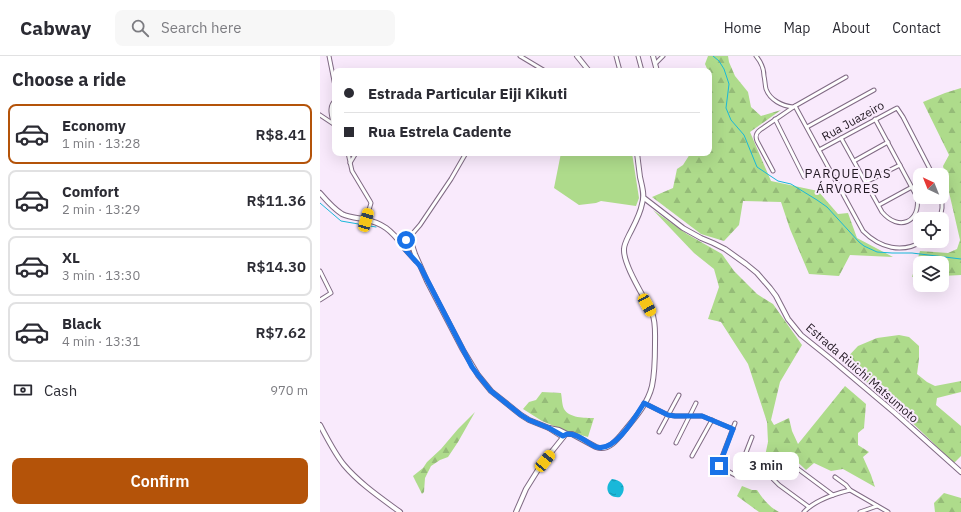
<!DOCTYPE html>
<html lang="en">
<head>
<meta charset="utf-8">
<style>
	body { margin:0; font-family:"IBM Plex Sans",sans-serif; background:#f7f7f7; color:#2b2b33; height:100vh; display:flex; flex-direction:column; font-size:15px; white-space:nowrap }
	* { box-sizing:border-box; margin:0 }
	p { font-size:13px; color:#7c7c81 }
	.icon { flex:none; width:22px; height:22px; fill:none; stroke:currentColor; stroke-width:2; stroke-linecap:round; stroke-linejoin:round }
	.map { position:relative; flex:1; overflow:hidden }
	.sheet { display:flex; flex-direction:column; background:#fff; width:320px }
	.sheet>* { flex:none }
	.banner { position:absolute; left:12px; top:12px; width:380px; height:88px; border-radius:8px; box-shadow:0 4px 16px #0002; display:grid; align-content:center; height:88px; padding:0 12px; background:#fff }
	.needle { width:26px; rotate:317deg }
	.tools { position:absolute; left:593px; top:112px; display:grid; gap:8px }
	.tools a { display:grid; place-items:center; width:36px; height:36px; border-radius:8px; background:#fff; box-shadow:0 4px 16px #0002; font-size:20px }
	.end { position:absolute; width:18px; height:18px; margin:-9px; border:5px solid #1a73e8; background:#fff; box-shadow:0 0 0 2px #fff }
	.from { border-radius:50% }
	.bubble { position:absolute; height:28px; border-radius:8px; background:#fff; box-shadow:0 4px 16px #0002; font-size:13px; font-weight:600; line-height:28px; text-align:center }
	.car { position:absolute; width:12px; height:24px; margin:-12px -6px; border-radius:5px; box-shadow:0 0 3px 1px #0007; background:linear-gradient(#f5c518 24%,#345 0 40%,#f5c518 0 76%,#345 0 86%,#f5c518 0) }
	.banner b { display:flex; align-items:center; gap:14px; height:38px; font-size:15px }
	.banner b+b { border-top:1px solid #e1e1e2 }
	.banner i { width:10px; height:10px; background:#2b2b33 }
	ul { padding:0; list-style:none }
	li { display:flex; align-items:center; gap:12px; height:60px; margin:0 8px 6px; padding:0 4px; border:2px solid #e1e1e2; border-radius:8px }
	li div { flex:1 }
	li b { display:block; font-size:15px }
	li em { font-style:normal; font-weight:600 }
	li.selected { border-color:#b45309 }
	li>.icon { width:36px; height:36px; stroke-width:1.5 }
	h2 { padding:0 12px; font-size:18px; line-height:48px }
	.pay { display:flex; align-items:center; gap:10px; height:44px; padding:0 12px; font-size:15px }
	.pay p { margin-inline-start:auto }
	.button { display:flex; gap:8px; margin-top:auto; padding:8px 12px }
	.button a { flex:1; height:46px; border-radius:8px; background:#b45309; color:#fff; font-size:16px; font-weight:600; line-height:46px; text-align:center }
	header { display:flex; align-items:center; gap:24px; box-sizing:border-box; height:56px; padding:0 20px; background:#fff; border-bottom:1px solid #e1e1e2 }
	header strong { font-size:19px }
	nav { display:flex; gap:22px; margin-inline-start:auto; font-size:14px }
	.search { width:280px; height:36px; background:#f7f7f7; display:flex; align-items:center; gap:10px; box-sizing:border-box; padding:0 14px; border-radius:8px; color:#7c7c81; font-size:15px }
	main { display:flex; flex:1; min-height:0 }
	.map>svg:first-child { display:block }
</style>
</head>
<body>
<header>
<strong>Cabway</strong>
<div class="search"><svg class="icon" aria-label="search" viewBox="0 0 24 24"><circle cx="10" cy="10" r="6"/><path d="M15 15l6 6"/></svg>Search here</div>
<nav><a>Home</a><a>Map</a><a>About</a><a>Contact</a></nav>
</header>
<main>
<section class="sheet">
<h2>Choose a ride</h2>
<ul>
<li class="selected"><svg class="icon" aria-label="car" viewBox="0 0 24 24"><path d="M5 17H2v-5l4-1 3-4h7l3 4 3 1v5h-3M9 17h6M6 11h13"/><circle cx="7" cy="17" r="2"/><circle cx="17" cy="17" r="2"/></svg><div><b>Economy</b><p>1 min · 13:28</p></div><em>R$8.41</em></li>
<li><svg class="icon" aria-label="car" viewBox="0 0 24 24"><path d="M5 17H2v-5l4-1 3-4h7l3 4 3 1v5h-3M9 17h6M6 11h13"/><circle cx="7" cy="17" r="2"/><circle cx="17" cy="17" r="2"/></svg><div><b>Comfort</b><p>2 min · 13:29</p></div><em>R$11.36</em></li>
<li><svg class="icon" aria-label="car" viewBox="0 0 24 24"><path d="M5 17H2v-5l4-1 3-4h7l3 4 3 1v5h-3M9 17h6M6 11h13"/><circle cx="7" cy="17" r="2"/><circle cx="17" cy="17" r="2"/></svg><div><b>XL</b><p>3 min · 13:30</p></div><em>R$14.30</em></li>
<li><svg class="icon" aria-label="car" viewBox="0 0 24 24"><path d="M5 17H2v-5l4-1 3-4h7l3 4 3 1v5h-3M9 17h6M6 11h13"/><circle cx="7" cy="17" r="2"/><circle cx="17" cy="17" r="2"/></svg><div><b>Black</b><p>4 min · 13:31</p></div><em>R$7.62</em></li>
</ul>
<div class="pay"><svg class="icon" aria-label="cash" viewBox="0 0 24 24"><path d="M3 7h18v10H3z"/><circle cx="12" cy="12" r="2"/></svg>Cash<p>970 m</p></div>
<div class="button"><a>Confirm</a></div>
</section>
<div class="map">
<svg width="641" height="456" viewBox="0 0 641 456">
	<defs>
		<pattern id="forest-firs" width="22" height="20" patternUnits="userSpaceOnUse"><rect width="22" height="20" fill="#aedb8b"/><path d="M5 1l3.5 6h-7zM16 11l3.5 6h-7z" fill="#95bb78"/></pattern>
		<pattern id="water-ripples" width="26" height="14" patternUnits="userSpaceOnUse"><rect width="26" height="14" fill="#19b8d9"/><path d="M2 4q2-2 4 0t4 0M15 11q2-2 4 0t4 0" fill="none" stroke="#1695b0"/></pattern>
	</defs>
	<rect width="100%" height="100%" fill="#f9eafc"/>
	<polygon fill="#aedb8b" points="241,97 312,97 319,142 316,150 281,145 276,147 259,149 234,132"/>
	<g fill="url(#forest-firs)">
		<polygon points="388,0 408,0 409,6 415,20 428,36 431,51 441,60 461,54 430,76 451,125 498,135 518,158 528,157 537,182 573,201 530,199 519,220 489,218 470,173 461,146 423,145 419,169 404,185 381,178 332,141 353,132 357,113 363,109 370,98 389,97 389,86 391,84 389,78 389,33 390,29 389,15 388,15 385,8"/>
		<polygon points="641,32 641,219 622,220 622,207 600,207 600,220 592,221 600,195 628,197 637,193 640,184 623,110 629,99 603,46 625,37"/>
		<polygon points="333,154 367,178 402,198 414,215 437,238 453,248 482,289 460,326 451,364 454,369 469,362 472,375 478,388 525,330 546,348 544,372 538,377 538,389 549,396 543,401 551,419 555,431 523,413 511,415 494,407 486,414 469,398 462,397 454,403 449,402 445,400 448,386 447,366 428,308 401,266 388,263 399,231 394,213 374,197"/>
		<polygon points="579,279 589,281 599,290 599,303 597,318 607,326 615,330 641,325 641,336 617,342 616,349 641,370 641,400 634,407 579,354 574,344 564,330 552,331 523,306 538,290 557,282"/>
		<path d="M222,336L241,337C242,342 242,349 244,353C249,362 265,362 274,362L268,381L246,375L222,365L203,353L209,346L216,344Z"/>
		<polygon points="155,356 138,386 128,401 120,404 111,410 105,422 104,436 102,438 93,420 103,412 107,406 121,393 138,373"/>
		<path d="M422,430L432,434H437C443,443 449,451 459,456H439L417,440Z"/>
		<polygon points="624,437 641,442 641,456 615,456 614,447"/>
	</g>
	<path fill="url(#water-ripples)" d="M292,423C302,424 308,432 300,441C288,443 283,431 292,423Z"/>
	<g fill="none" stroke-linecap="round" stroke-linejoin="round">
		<g stroke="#19b8d9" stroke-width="1">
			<polyline points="393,0 399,5 404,13 409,28 406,52 411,64 424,79 437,111 458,125 471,128 497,144 507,151 539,186 544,190 557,196 572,197 592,197 641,203"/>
			<polyline points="0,147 21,165 56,171"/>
		</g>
		<defs>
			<g id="minor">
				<polyline points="9,0 15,30"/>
				<polyline points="200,0 225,15"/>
				<polyline points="296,0 300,15"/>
				<polyline points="318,0 322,15"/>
				<path d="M436,0C441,6 444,13 444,20C445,24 445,29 446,33C450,44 462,50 473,51"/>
				<polyline points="336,7 343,0"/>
				<path d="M475,50L543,175C560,192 582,198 603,185"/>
				<polyline points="0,59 15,69"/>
				<polyline points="455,63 484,121"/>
				<path d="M13,67C12,60 8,51 15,45"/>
				<polyline points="487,71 554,34"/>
				<path d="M521,82L562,156C579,176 601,166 597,141L555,63"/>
				<polyline points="499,94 575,53 577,52 583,61 613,119"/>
				<polyline points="28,97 32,115 50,145 51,147 46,164"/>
				<polyline points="534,105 568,86"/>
				<polyline points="30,107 36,97"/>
				<path d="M453,115L437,85C435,80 436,77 440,74L475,50L526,21"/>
				<polyline points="546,126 580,109"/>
				<polyline points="559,149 592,131"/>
				<polyline points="620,163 622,152 622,141"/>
				<polyline points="87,184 100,169 131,123 146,97"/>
				<polyline points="0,215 11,237 0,244"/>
				<polyline points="324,347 348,359 355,360 382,360 413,373"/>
				<polyline points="339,376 359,339"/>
				<polyline points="356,387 376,347"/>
				<polyline points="372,400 392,364"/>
				<polyline points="466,404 513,439"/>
				<polyline points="399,410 413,418 415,419 418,417 432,381"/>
				<polyline points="445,410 453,423 459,429 489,451"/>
				<polyline points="397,414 415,367"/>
				<polyline points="515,421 526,429 530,434 568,456"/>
				<path d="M484,456C495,444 514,438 530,434"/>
				<polyline points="540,456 557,450"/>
			</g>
			<g id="tertiary">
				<polyline points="257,0 269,15"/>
				<polyline points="333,0 337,15"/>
				<path d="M0,137C6,144 14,153 22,158C28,161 37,162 43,163C63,167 71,174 83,190"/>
				<polyline points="324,142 363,172 381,182 393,187 405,193 426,208 437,217 450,232 456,240 468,263 481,279 511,303 575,357 641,416"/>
				<circle cx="88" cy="188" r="4.5"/>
				<polyline points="92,189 95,198 107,225 143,294 158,319 171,335 201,359 209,364 229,372 243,381"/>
				<polyline points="85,193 96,205"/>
				<path d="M0,369C7,382 15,398 24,409C39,427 61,442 80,456"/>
				<path d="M229,372L239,374L247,378H252L276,391C288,396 298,383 305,374C316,361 328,347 332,330C335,316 335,302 335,288C335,278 336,266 332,257C325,242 303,209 304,193C304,189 307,183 309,179C314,169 320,159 322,148C325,139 322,130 320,121C319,113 318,105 317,97"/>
				<polyline points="196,456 206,433 221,409 245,379"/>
			</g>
		</defs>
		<use href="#minor" stroke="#806a84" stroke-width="5"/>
		<use href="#tertiary" stroke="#806a84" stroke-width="6"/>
		<use href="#minor" stroke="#fff" stroke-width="3"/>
		<use href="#tertiary" stroke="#fff" stroke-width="4"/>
	</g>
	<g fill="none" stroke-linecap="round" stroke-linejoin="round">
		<path stroke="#1a73e8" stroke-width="5" d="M86,184L83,187V191L100,210L152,311L158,319L171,335L201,359L209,364L229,372L243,380L247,378C257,377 266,386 274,390C293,400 316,360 324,347L348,359L355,360H382L413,373L399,410"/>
	</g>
	<g text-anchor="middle" stroke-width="4" stroke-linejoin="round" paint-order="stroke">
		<g font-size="12" fill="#221923" stroke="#f9eafc">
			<text transform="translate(533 65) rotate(-29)" y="4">Rua Juazeiro</text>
			<text transform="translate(542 317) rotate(41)" y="4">Estrada Riuichi Matsumoto</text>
		</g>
		<g font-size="13" letter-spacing="1" fill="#221923" stroke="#f9eafc">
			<text x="528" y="122">PARQUE DAS<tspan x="528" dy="15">ÁRVORES</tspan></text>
		</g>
	</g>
</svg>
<div class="tools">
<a><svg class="needle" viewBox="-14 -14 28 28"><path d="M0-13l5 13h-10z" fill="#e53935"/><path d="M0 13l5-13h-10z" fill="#7c7c81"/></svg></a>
<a><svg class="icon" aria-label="locate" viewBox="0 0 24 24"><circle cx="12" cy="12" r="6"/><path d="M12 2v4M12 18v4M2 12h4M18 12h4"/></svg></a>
<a><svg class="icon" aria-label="layers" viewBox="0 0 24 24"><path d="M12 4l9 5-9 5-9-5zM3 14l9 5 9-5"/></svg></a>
</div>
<i class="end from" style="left:86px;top:184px"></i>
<i class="end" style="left:399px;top:410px"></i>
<div class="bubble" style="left:413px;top:396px;width:66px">3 min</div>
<i class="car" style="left:46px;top:164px;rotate:16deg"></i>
<i class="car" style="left:327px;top:249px;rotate:151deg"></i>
<i class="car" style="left:225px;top:405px;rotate:39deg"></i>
<div class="banner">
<b><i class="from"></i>Estrada Particular Eiji Kikuti</b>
<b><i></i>Rua Estrela Cadente</b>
</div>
</div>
</main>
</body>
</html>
